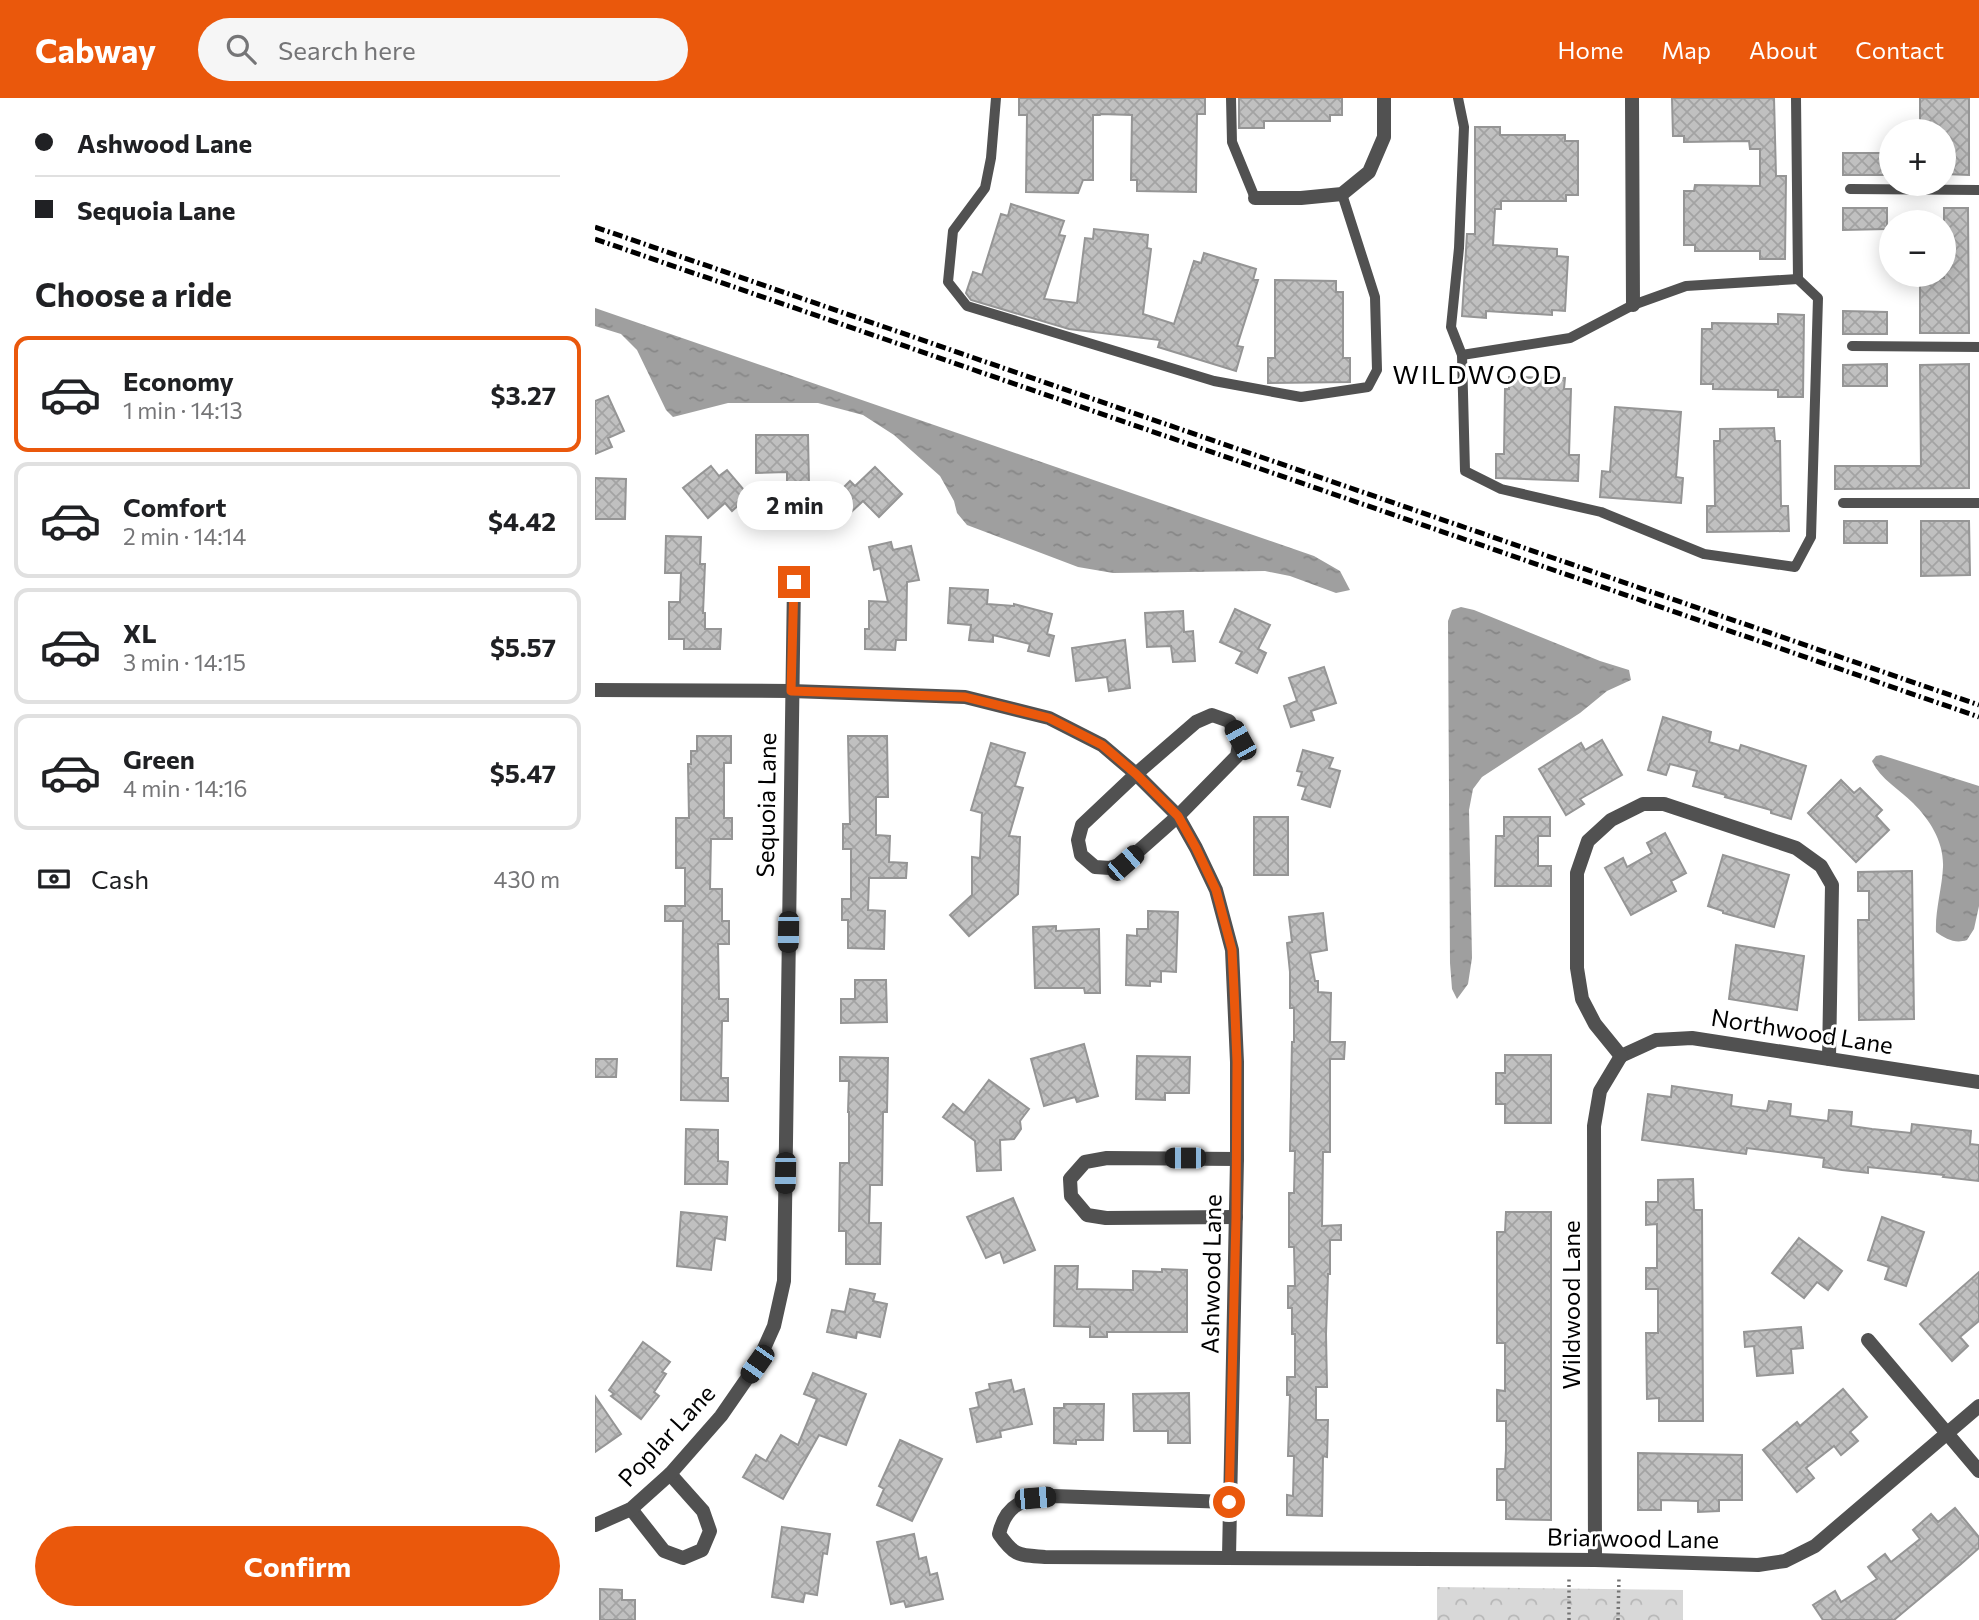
<!DOCTYPE html>
<html lang="en">
<head>
<meta charset="utf-8">
<style>
	body { margin:0; font-family:Commissioner,sans-serif; background:#f6f6f6; color:#202124; height:100vh; display:flex; flex-direction:column; font-size:26px; white-space:nowrap }
	* { box-sizing:border-box; margin:0 }
	p { font-size:23px; color:#757577 }
	.icon { flex:none; width:38px; height:38px; fill:none; stroke:currentColor; stroke-width:2; stroke-linecap:round; stroke-linejoin:round }
	.map { position:relative; flex:1; overflow:hidden }
	.drawer { display:flex; flex-direction:column; background:#fff; width:595px }
	.drawer>* { flex:none }
	.hud { display:grid; align-content:center; height:154px; padding:0 35px; background:#fff }
	.fabs { position:absolute; left:1284px; top:21px; display:grid; gap:14px }
	.fabs a { display:grid; place-items:center; width:77px; height:77px; border-radius:50%; background:#fff; box-shadow:0 4px 18px #0003; font-size:35px }
	.end { position:absolute; width:32px; height:32px; margin:-16px; border:9px solid #ea580c; background:#fff; box-shadow:0 0 0 4px #fff }
	.from { border-radius:50% }
	.bubble { position:absolute; height:49px; border-radius:24px; background:#fff; box-shadow:0 4px 18px #0003; font-size:23px; font-weight:700; line-height:49px; text-align:center }
	.car { position:absolute; width:21px; height:42px; margin:-21px -10px; border-radius:9px; box-shadow:0 0 5px 2px #0007; background:linear-gradient(#222 24%,#8ab4d8 0 40%,#222 0 76%,#8ab4d8 0 86%,#222 0) }
	.hud b { display:flex; align-items:center; gap:24px; height:66px; font-size:26px }
	.hud b+b { border-top:2px solid #e0e0e0 }
	.hud i { width:18px; height:18px; background:#202124 }
	ul { padding:0; list-style:none }
	li { display:flex; align-items:center; gap:21px; height:116px; margin:0 14px 10px; padding:0 21px; border:4px solid #e0e0e0; border-radius:14px }
	li div { flex:1 }
	li b { display:block; font-size:26px }
	li em { font-style:normal; font-weight:700 }
	li.selected { border-color:#ea580c }
	li>.icon { width:63px; height:63px; stroke-width:1.5 }
	h2 { padding:0 35px; font-size:32px; line-height:84px }
	.pay { display:flex; align-items:center; gap:18px; height:77px; padding:0 35px; font-size:26px }
	.pay p { margin-inline-start:auto }
	.cta { display:flex; gap:14px; margin-top:auto; padding:14px 35px }
	.cta a { flex:1; height:80px; border-radius:42px; background:#ea580c; color:#fff; font-size:28px; font-weight:700; line-height:80px; text-align:center }
	header { display:flex; align-items:center; gap:42px; box-sizing:border-box; height:98px; padding:0 35px; background:#ea580c; color:#fff }
	header strong { font-size:33px }
	nav { display:flex; gap:38px; margin-inline-start:auto; font-size:24px }
	.search { width:490px; height:63px; background:#f6f6f6; display:flex; align-items:center; gap:18px; box-sizing:border-box; padding:0 24px; border-radius:38px; color:#757577; font-size:26px }
	main { display:flex; flex:1; min-height:0 }
	.map>svg:first-child { display:block }
</style>
</head>
<body>
<header>
<strong>Cabway</strong>
<div class="search"><svg class="icon" aria-label="search" viewBox="0 0 24 24"><circle cx="10" cy="10" r="6"/><path d="M15 15l6 6"/></svg>Search here</div>
<nav><a>Home</a><a>Map</a><a>About</a><a>Contact</a></nav>
</header>
<main>
<section class="drawer">
<div class="hud">
<b><i class="from"></i>Ashwood Lane</b>
<b><i></i>Sequoia Lane</b>
</div>
<h2>Choose a ride</h2>
<ul>
<li class="selected"><svg class="icon" aria-label="car" viewBox="0 0 24 24"><path d="M5 17H2v-5l4-1 3-4h7l3 4 3 1v5h-3M9 17h6M6 11h13"/><circle cx="7" cy="17" r="2"/><circle cx="17" cy="17" r="2"/></svg><div><b>Economy</b><p>1 min · 14:13</p></div><em>$3.27</em></li>
<li><svg class="icon" aria-label="car" viewBox="0 0 24 24"><path d="M5 17H2v-5l4-1 3-4h7l3 4 3 1v5h-3M9 17h6M6 11h13"/><circle cx="7" cy="17" r="2"/><circle cx="17" cy="17" r="2"/></svg><div><b>Comfort</b><p>2 min · 14:14</p></div><em>$4.42</em></li>
<li><svg class="icon" aria-label="car" viewBox="0 0 24 24"><path d="M5 17H2v-5l4-1 3-4h7l3 4 3 1v5h-3M9 17h6M6 11h13"/><circle cx="7" cy="17" r="2"/><circle cx="17" cy="17" r="2"/></svg><div><b>XL</b><p>3 min · 14:15</p></div><em>$5.57</em></li>
<li><svg class="icon" aria-label="car" viewBox="0 0 24 24"><path d="M5 17H2v-5l4-1 3-4h7l3 4 3 1v5h-3M9 17h6M6 11h13"/><circle cx="7" cy="17" r="2"/><circle cx="17" cy="17" r="2"/></svg><div><b>Green</b><p>4 min · 14:16</p></div><em>$5.47</em></li>
</ul>
<div class="pay"><svg class="icon" aria-label="cash" viewBox="0 0 24 24"><path d="M3 7h18v10H3z"/><circle cx="12" cy="12" r="2"/></svg>Cash<p>430 m</p></div>
<div class="cta"><a>Confirm</a></div>
</section>
<div class="map">
<svg width="1384" height="1522" viewBox="0 0 1384 1522">
	<defs>
		<pattern id="park-crowns" width="20" height="18" patternUnits="userSpaceOnUse" patternTransform="scale(1.75)"><rect width="20" height="18" fill="#d8d8d8"/><path d="M2 6a3 3 0 1 1 6 0M12 15a3 3 0 1 1 6 0" fill="none" stroke="#b8b8b8"/></pattern>
		<pattern id="water-ripples" width="26" height="14" patternUnits="userSpaceOnUse" patternTransform="scale(1.75)"><rect width="26" height="14" fill="#9f9f9f"/><path d="M2 4q2-2 4 0t4 0M15 11q2-2 4 0t4 0" fill="none" stroke="#878787"/></pattern>
		<pattern id="building-cross-hatch" width="8" height="8" patternUnits="userSpaceOnUse" patternTransform="scale(1.75)"><rect width="8" height="8" fill="#c0c0c0"/><path d="M0 0l8 8M0 8l8-8" fill="none" stroke="#a3a3a3"/></pattern>
	</defs>
	<rect width="100%" height="100%" fill="#fff"/>
	<polygon fill="url(#park-crowns)" points="842,1489 1088,1492 1088,1522 842,1522"/>
	<g fill="url(#water-ripples)">
		<polygon points="0,210 719,458 745,473 755,492 741,495 695,478 670,473 518,475 483,469 372,427 362,415 359,403 345,378 299,337 268,317 223,305 133,305 78,319 71,312 42,252 26,236 0,228"/>
		<polygon points="866,509 879,512 1005,563 1034,572 1036,582 1012,593 985,615 887,679 878,691 874,712 877,860 873,886 862,901 857,891 855,865 853,523 857,512"/>
		<path d="M1286,657L1384,688V808L1379,831L1372,842C1360,846 1351,841 1341,834C1340,812 1347,791 1348,769C1349,744 1335,722 1318,705C1304,691 1285,681 1277,663L1281,658Z"/>
	</g>
	<g fill="url(#building-cross-hatch)" stroke="#959595" stroke-width="2">
		<polygon points="424,0 610,0 610,16 602,16 601,94 542,93 542,82 536,82 537,17 506,16 505,17 498,17 498,82 488,82 483,95 431,94 432,17 424,17"/>
		<polygon points="644,0 747,0 747,17 735,17 735,23 669,23 669,30 644,30"/>
		<polygon points="1077,0 1179,0 1181,78 1191,78 1190,161 1165,161 1165,153 1100,153 1100,147 1089,147 1089,93 1099,93 1100,87 1165,88 1165,51 1155,51 1154,43 1089,44 1089,38 1078,38"/>
		<polygon points="1325,0 1374,0 1374,77 1349,76 1349,33 1325,33"/>
		<polygon points="880,29 905,29 905,37 970,37 970,43 983,43 983,97 971,97 971,103 906,103 906,111 900,111 898,147 962,151 962,158 973,159 970,213 957,212 957,217 891,213 891,220 867,218 872,136 880,136"/>
		<rect x="1248" y="55" width="44" height="22"/>
		<polygon points="416,106 469,123 464,137 470,138 449,201 482,205 490,140 498,141 499,131 553,137 552,150 556,151 548,216 579,226 599,163 606,165 609,155 661,171 658,182 663,182 642,248 648,249 641,273 563,249 565,242 474,231 376,202 371,195 378,174 387,177 406,116 413,118"/>
		<polygon points="1248,110 1292,110 1292,131 1248,132"/>
		<polygon points="1349,110 1373,110 1374,235 1325,235 1325,181 1349,180"/>
		<polygon points="680,182 741,183 741,194 748,194 748,260 755,260 755,284 673,285 673,260 680,260"/>
		<polygon points="1248,213 1292,214 1292,236 1248,236"/>
		<polygon points="1183,216 1209,217 1208,299 1183,299 1183,292 1118,291 1118,286 1106,286 1107,231 1117,231 1117,225 1183,226"/>
		<polygon points="1292,266 1292,288 1248,288 1248,267"/>
		<polygon points="1374,266 1374,390 1240,391 1240,368 1326,368 1325,267"/>
		<polygon points="914,279 970,280 969,291 976,291 974,357 984,357 983,383 901,380 901,356 909,356 910,291 914,291"/>
		<polygon points="13,298 29,333 13,340 17,349 0,356 0,303"/>
		<polygon points="1020,309 1086,314 1081,379 1088,380 1086,405 1005,399 1007,373 1015,374"/>
		<polygon points="1179,330 1180,343 1185,343 1186,408 1193,408 1194,433 1112,434 1112,408 1120,408 1119,343 1125,343 1125,331"/>
		<polygon points="161,337 213,337 214,387 192,388 192,374 161,375"/>
		<polygon points="116,368 124,378 132,372 154,398 137,413 130,405 113,420 88,390"/>
		<polygon points="280,369 307,396 284,419 268,403 253,417 238,400 255,383 260,388"/>
		<polygon points="0,380 31,381 30,421 0,421"/>
		<rect x="1249" y="423" width="43" height="22"/>
		<polygon points="1326,423 1374,423 1375,477 1326,478"/>
		<polygon points="71,438 106,439 105,466 110,466 108,515 110,515 110,531 126,531 125,551 89,551 89,541 74,541 74,504 85,504 86,475 70,475"/>
		<polygon points="296,444 298,452 316,448 324,482 312,484 311,542 301,542 300,552 270,551 270,531 274,531 274,503 293,504 285,470 279,472 274,449"/>
		<polygon points="355,490 393,492 392,506 419,508 419,506 457,516 452,536 459,538 454,558 433,553 435,546 398,537 398,544 374,542 376,527 353,525"/>
		<polygon points="640,511 675,527 663,551 671,555 662,575 641,565 647,554 625,544"/>
		<polygon points="588,513 589,534 598,533 600,563 578,564 576,548 552,549 550,515"/>
		<polygon points="530,542 535,590 514,593 512,579 481,583 477,550"/>
		<polygon points="729,569 741,605 716,613 719,622 696,629 689,608 702,603 694,580"/>
		<polygon points="1068,619 1116,634 1114,644 1144,653 1146,647 1211,668 1196,721 1176,715 1176,712 1130,699 1131,697 1098,688 1102,673 1075,666 1071,677 1053,672"/>
		<polygon points="102,638 136,638 136,665 129,665 129,720 137,720 137,741 116,741 115,791 127,791 127,823 134,823 134,846 123,846 124,901 133,901 133,923 127,923 126,980 133,980 133,1003 86,1002 88,823 70,823 70,808 90,808 90,770 81,770 81,720 94,720 93,666 96,666 96,653 102,653"/>
		<polygon points="253,638 292,638 293,699 281,699 281,737 295,738 294,764 312,765 311,780 274,780 273,812 290,813 289,851 253,850 253,822 247,822 247,801 256,801 256,751 248,751 248,726 255,726"/>
		<polygon points="1007,642 1027,677 985,701 989,706 971,717 944,671 986,645 990,652"/>
		<polygon points="396,645 430,655 420,688 428,690 414,738 425,739 423,796 374,838 355,817 377,797 377,759 385,760 387,715 376,712"/>
		<polygon points="708,652 738,660 734,670 745,673 735,709 707,701 711,689 703,687 707,674 702,673"/>
		<polygon points="1246,682 1259,695 1265,690 1287,712 1281,718 1294,732 1261,764 1213,715"/>
		<rect x="659" y="719" width="34" height="58"/>
		<polygon points="909,719 955,719 955,738 943,738 943,768 956,768 956,788 900,788 901,738 909,738"/>
		<polygon points="1070,735 1091,775 1076,783 1081,793 1036,817 1010,770 1028,760 1032,769 1057,755 1052,745"/>
		<polygon points="1128,757 1194,777 1179,829 1128,815 1128,813 1113,808"/>
		<polygon points="1317,773 1319,921 1264,922 1263,822 1274,822 1274,793 1263,793 1263,774"/>
		<polygon points="553,813 583,814 581,874 566,873 566,884 555,883 555,888 531,887 532,837 542,838 542,831 553,831"/>
		<polygon points="728,815 732,852 715,855 720,883 723,883 723,894 736,895 735,944 750,944 749,961 735,961 735,1054 728,1054 727,1128 746,1127 746,1142 735,1142 735,1176 733,1176 731,1236 732,1289 721,1289 721,1322 733,1322 732,1359 728,1358 727,1418 692,1417 692,1397 698,1398 699,1358 693,1358 695,1297 692,1297 692,1279 700,1279 700,1236 697,1236 697,1210 693,1210 693,1188 700,1188 699,1149 694,1149 694,1095 699,1095 700,1053 695,1053 697,944 699,944 699,910 695,910 695,874 692,845 697,844 694,819"/>
		<polygon points="461,828 461,833 504,831 505,895 490,895 489,890 440,890 438,829"/>
		<polygon points="1141,847 1209,858 1202,912 1134,901"/>
		<polygon points="260,882 291,882 292,924 246,925 246,901 260,901"/>
		<polygon points="489,946 503,998 482,1004 480,999 449,1008 436,961"/>
		<polygon points="910,957 956,957 956,1025 910,1025 910,1006 901,1006 901,975 910,975"/>
		<polygon points="542,958 595,959 594,995 570,995 570,1002 541,1001"/>
		<polygon points="245,959 293,960 292,1014 288,1014 287,1087 275,1087 274,1125 286,1125 285,1166 251,1166 251,1133 244,1133 245,1065 254,1065 254,1014 253,1014 254,983 245,983"/>
		<polygon points="0,961 22,961 21,979 0,979"/>
		<polygon points="394,982 434,1011 425,1023 426,1031 419,1041 405,1042 406,1072 382,1073 380,1043 348,1019 358,1006 369,1015"/>
		<polygon points="1077,988 1137,997 1136,1008 1172,1013 1174,1003 1196,1006 1195,1018 1233,1023 1234,1012 1257,1014 1256,1028 1277,1031 1316,1035 1317,1026 1376,1033 1375,1046 1384,1047 1384,1083 1348,1079 1349,1077 1273,1069 1273,1075 1247,1072 1228,1069 1229,1060 1152,1050 1151,1056 1047,1042 1053,996 1076,999"/>
		<polygon points="91,1031 123,1032 123,1063 133,1064 132,1086 90,1086"/>
		<polygon points="1098,1081 1099,1112 1107,1112 1108,1323 1064,1323 1064,1300 1052,1301 1051,1235 1063,1235 1063,1191 1051,1191 1051,1170 1062,1170 1062,1126 1051,1127 1051,1104 1063,1104 1063,1082"/>
		<polygon points="418,1100 440,1152 409,1165 405,1154 391,1160 372,1119"/>
		<polygon points="86,1114 132,1119 130,1142 120,1140 116,1172 82,1168"/>
		<polygon points="911,1114 956,1114 956,1422 911,1421 911,1402 902,1402 902,1371 910,1371 911,1352 911,1323 902,1323 902,1292 910,1293 910,1245 902,1245 902,1134 910,1134"/>
		<polygon points="1287,1119 1329,1134 1311,1188 1290,1181 1294,1169 1273,1162"/>
		<polygon points="1204,1140 1247,1173 1233,1192 1222,1184 1209,1200 1177,1175"/>
		<polygon points="460,1168 483,1168 482,1191 538,1192 538,1173 567,1174 567,1171 592,1172 592,1234 512,1234 512,1239 495,1239 495,1229 459,1228"/>
		<polygon points="1384,1174 1384,1223 1365,1239 1373,1248 1357,1263 1325,1226"/>
		<polygon points="255,1191 280,1196 278,1203 292,1206 285,1239 262,1234 261,1240 232,1234 237,1212 250,1214"/>
		<polygon points="1206,1229 1208,1250 1196,1251 1198,1275 1162,1278 1159,1248 1150,1249 1149,1234"/>
		<polygon points="48,1244 75,1264 67,1274 71,1276 59,1294 64,1298 46,1321 16,1298 19,1296 14,1292"/>
		<polygon points="218,1275 271,1296 251,1347 224,1337 188,1401 148,1379 161,1357 171,1363 186,1337 203,1347 222,1301 209,1296"/>
		<polygon points="416,1282 419,1294 429,1291 437,1326 405,1333 406,1339 382,1344 375,1311 384,1309 381,1295 395,1291 394,1286"/>
		<polygon points="1248,1291 1272,1319 1255,1334 1263,1343 1246,1357 1239,1348 1211,1370 1219,1380 1202,1394 1168,1352 1202,1324 1205,1328"/>
		<polygon points="594,1295 595,1345 573,1345 573,1333 539,1333 538,1296"/>
		<polygon points="0,1298 26,1336 0,1354"/>
		<polygon points="469,1306 509,1306 508,1342 481,1342 481,1346 459,1345 459,1310 469,1310"/>
		<polygon points="305,1342 347,1361 317,1423 282,1407 289,1391 284,1388"/>
		<polygon points="1043,1355 1147,1357 1147,1402 1124,1402 1124,1413 1103,1414 1103,1403 1066,1402 1066,1412 1043,1412"/>
		<polygon points="1360,1410 1384,1439 1384,1450 1366,1466 1299,1522 1228,1522 1218,1507 1240,1493 1246,1504 1282,1481 1273,1469 1290,1456 1296,1464 1325,1441 1318,1432 1336,1416 1343,1424"/>
		<polygon points="187,1429 235,1436 232,1456 228,1455 222,1497 210,1495 208,1504 177,1499"/>
		<polygon points="319,1436 324,1461 331,1459 335,1477 342,1475 348,1501 311,1509 309,1503 296,1506 282,1444"/>
		<polygon points="5,1491 27,1492 27,1502 40,1502 40,1522 5,1522"/>
	</g>
	<g fill="none" stroke-linecap="round" stroke-linejoin="round">
		<g stroke="#737373" stroke-width="3.5" stroke-dasharray="2 3.5" stroke-linecap="butt">
			<polyline points="974,1522 974,1478"/>
			<polyline points="1023,1522 1024,1479"/>
		</g>
		<g stroke="#515151" stroke-width="10">
			<polyline points="401,0 396,60 390,90 358,133 353,184 372,208 619,283 706,299 773,289 782,272 780,199 747,96"/>
			<polyline points="636,0 637,44 660,100"/>
			<polyline points="863,0 869,29 864,150 856,229 867,257 870,373 906,391 1006,414 1109,456 1200,469 1216,439 1223,200 1203,181 1201,0"/>
			<polyline points="1255,91 1384,92"/>
			<polyline points="1257,248 1384,249"/>
			<polyline points="867,257 975,240 1038,207 1091,188 1203,181"/>
			<polyline points="1248,405 1384,405"/>
		</g>
		<g stroke="#515151" stroke-width="14">
			<polyline points="1037,0 1038,207"/>
			<polyline points="660,100 706,100 747,96 774,74 789,39 789,0"/>
			<polyline points="0,592 196,593 370,599 454,620 507,647 541,676 583,718 601,750 621,792 637,852 642,964 642,1061 634,1459"/>
			<polygon points="617,617 634,623 645,641 642,658 583,718 530,765 515,770 500,769 486,757 483,742 487,727 541,676 601,624"/>
			<polyline points="1026,958 1000,926 987,901 982,870 982,775 993,743 1016,722 1048,706 1069,706 1201,750 1226,768 1237,787 1234,961"/>
			<polyline points="1026,958 1061,942 1097,940 1384,984"/>
			<polyline points="641,1119 511,1120 492,1117 476,1098 475,1081 490,1064 512,1060 642,1061"/>
			<polyline points="1273,1242 1384,1373"/>
			<path d="M634,1404L458,1398C429,1401 411,1405 404,1436C420,1459 424,1457 450,1459L1000,1462L1163,1467L1190,1463L1220,1448L1384,1308"/>
			<polyline points="36,1411 69,1453 88,1460 107,1452 115,1433 108,1413 75,1376"/>
			<polyline points="0,1427 36,1411 75,1376 126,1318 162,1266 179,1228 189,1183 199,484"/>
			<polyline points="1000,1462 999,1028 1005,993 1026,958"/>
		</g>
		<g stroke="#000" stroke-width="5" stroke-dasharray="10 3.5 2 3.5" stroke-linecap="butt">
			<polyline points="0,129 1384,607"/>
			<polyline points="0,141 1384,619"/>
		</g>
	</g>
	<g fill="none" stroke-linecap="round" stroke-linejoin="round">
		<polyline stroke="#ea580c" stroke-width="9" points="199,484 196,593 370,599 454,620 507,647 541,676 583,718 601,750 621,792 637,852 639,892 642,964 641,1119 634,1404"/>
	</g>
	<g text-anchor="middle" stroke-width="6" stroke-linejoin="round" paint-order="stroke">
		<g font-size="24" fill="#000" stroke="#fff">
			<text transform="translate(172 707) rotate(-89)" y="8">Sequoia Lane</text>
			<text transform="translate(1207 934) rotate(9)" y="8">Northwood Lane</text>
			<text transform="translate(617 1176) rotate(-89)" y="8">Ashwood Lane</text>
			<text transform="translate(977 1207) rotate(-90)" y="8">Wildwood Lane</text>
			<text transform="translate(72 1338) rotate(-47)" y="8">Poplar Lane</text>
			<text transform="translate(1038 1441) rotate(1)" y="8">Briarwood Lane</text>
		</g>
		<g font-size="26" letter-spacing="2" fill="#000" stroke="#fff">
			<text x="883" y="286">WILDWOOD</text>
		</g>
	</g>
</svg>
<div class="fabs">
<a>+</a>
<a>−</a>
</div>
<i class="end from" style="left:634px;top:1404px"></i>
<i class="end" style="left:199px;top:484px"></i>
<div class="bubble" style="left:142px;top:383px;width:116px">2 min</div>
<i class="car" style="left:645px;top:642px;rotate:331deg"></i>
<i class="car" style="left:530px;top:765px;rotate:49deg"></i>
<i class="car" style="left:193px;top:834px;rotate:181deg"></i>
<i class="car" style="left:590px;top:1060px;rotate:270deg"></i>
<i class="car" style="left:190px;top:1075px;rotate:181deg"></i>
<i class="car" style="left:162px;top:1266px;rotate:215deg"></i>
<i class="car" style="left:440px;top:1400px;rotate:85deg"></i>
</div>
</main>
</body>
</html>
